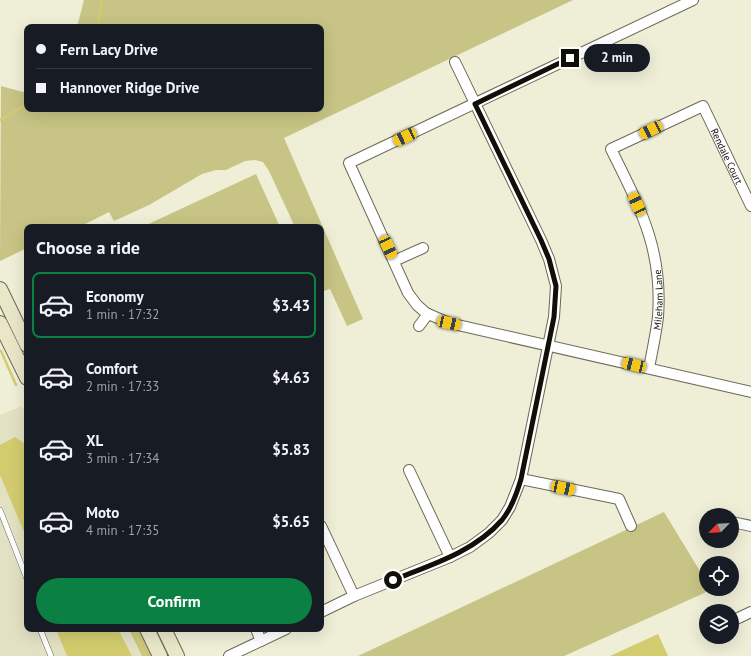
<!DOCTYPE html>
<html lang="en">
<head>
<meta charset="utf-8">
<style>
	body { margin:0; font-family:"PT Sans",sans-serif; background:#242831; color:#f1f3f6; height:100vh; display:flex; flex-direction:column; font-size:15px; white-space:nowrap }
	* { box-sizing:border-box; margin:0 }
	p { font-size:13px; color:#9ea1a6 }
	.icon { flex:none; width:22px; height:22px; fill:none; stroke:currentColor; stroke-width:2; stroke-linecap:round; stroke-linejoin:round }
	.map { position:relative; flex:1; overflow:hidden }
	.side { position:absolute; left:24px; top:224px; width:300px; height:408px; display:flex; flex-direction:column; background:#171b24; border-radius:8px; box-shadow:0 4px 16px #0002 }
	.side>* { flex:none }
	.top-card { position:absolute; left:24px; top:24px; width:300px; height:88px; border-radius:8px; box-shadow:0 4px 16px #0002; display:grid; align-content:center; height:88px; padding:0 12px; background:#171b24 }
	.needle { width:26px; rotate:245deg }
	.buttons { position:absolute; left:699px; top:508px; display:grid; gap:8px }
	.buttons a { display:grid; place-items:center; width:40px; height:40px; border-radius:50%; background:#171b24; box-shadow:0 4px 16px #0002; font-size:20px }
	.end { position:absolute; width:18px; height:18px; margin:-9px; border:5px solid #101008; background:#fff; box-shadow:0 0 0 2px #fff }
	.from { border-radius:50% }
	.bubble { position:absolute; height:28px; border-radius:14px; background:#171b24; box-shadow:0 4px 16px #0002; font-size:13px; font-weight:800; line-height:28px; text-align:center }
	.car { position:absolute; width:12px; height:24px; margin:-12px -6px; border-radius:5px; box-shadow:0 0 3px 1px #0007; background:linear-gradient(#f5c518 24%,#345 0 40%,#f5c518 0 76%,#345 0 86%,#f5c518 0) }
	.top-card b { display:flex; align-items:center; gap:14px; height:38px; font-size:15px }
	.top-card b+b { border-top:1px solid #363941 }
	.top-card i { width:10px; height:10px; background:#f1f3f6 }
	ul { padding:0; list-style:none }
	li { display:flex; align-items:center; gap:12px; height:66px; margin:0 8px 6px; padding:0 4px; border:2px solid transparent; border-radius:8px }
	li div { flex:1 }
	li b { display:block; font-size:15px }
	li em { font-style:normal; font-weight:800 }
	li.selected { border-color:#0b8043 }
	li>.icon { width:36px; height:36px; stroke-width:1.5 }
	h2 { padding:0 12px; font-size:18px; line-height:48px }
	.action { display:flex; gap:8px; margin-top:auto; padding:8px 12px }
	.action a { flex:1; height:46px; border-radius:24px; background:#0b8043; color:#fff; font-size:16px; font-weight:800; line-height:46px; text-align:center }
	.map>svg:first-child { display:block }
</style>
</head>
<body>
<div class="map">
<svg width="751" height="656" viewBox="0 0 751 656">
	<rect width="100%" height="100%" fill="#efeed7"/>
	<polygon fill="#e2e1c3" points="22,406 27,417 27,629 129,629 142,656 0,656 0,415"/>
	<g fill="#c7c485">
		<polygon points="84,0 573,0 284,138 363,319 347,326 330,289 321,292 321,227 295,227 269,171 263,162 255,160 245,161 226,170 216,170 202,174 149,205 114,221 109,212 79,227 27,227 27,248 0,261 1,86 23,92 27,90 27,109 321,109 321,27 77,27"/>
		<polygon points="256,174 280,227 142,227"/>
		<polygon points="664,512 706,581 706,589 711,590 564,656 358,656"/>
		<polygon points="129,629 141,629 154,656 142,656"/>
	</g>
	<g fill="#d2cc6e">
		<polygon points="15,437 25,444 27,447 27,539 0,475 0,445"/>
		<polygon points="56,629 118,629 132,656 67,656"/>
		<polygon points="658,634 668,656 610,656"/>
	</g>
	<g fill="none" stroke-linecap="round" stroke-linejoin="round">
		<g stroke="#d2cc6e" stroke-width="2.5">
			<polyline points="98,27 102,0"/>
			<polyline points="0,120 27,104"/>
			<polyline points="1,351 16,385"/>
			<polyline points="26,405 27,407"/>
			<polyline points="133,629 146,656"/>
		</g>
		<defs>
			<g id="service">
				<polyline points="0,510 27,579"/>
				<polyline points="40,629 51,656"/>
			</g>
			<g id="minor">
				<polyline points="693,0 349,163 408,293 417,305 426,313 449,323 751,392"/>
				<polyline points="394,261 423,248"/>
				<polyline points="419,326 428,314"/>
				<path id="s1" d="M649,368C652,352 656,334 658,317C663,249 640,208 611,149L703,106L751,206"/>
				<polyline points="409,470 450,557"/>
				<polyline points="521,479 619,499 631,526"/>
				<polyline points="732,522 751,526"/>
				<polyline points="321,526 354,596"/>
				<polyline points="321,612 354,596 450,557 470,547 489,533 502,520 510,507 521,479 554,317 556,286 549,259 541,240 455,62"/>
				<polyline points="732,621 751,612"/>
				<polyline points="256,629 261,641"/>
				<polyline points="229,656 286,629"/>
			</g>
			<g id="secondary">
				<polyline points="0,289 27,345"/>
				<polyline points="0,323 27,378"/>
				<polyline points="147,629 160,656"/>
				<polyline points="164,629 177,656"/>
			</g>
		</defs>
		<use href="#service" stroke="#6b6a56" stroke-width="6"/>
		<use href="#minor" stroke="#6b6a56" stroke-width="12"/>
		<use href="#secondary" stroke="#6b6a56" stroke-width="16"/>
		<use href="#service" stroke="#fff" stroke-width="5"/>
		<use href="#minor" stroke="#fff" stroke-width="10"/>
		<use href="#secondary" stroke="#e9e7c8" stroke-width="14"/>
	</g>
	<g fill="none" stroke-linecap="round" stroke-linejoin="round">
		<path stroke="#101008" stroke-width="5" d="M393,580C431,565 474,552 502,520C511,509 517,493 521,479L554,317L556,286L549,259L541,240L475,104L570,58"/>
	</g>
	<g text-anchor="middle" stroke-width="3" stroke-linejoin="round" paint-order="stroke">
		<g font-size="10" fill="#101008" stroke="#fcfbe4">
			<text dy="4" stroke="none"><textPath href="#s1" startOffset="386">Rendale Court</textPath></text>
			<text dy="4" stroke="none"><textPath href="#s1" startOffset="69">Mileham Lane</textPath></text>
		</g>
	</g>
</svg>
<div class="buttons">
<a><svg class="needle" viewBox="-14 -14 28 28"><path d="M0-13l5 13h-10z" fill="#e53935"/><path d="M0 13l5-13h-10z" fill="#9ea1a6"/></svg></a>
<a><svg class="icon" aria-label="locate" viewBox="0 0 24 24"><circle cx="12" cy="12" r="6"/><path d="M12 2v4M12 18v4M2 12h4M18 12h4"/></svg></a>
<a><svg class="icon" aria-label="layers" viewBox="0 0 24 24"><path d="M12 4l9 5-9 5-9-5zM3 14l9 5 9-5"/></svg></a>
</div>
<i class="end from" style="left:393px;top:580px"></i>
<i class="end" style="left:570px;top:58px"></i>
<div class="bubble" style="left:584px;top:44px;width:66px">2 min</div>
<i class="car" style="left:651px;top:130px;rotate:244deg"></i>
<i class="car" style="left:405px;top:137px;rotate:245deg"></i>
<i class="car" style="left:637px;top:204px;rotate:335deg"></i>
<i class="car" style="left:388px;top:247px;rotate:155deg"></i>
<i class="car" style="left:449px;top:323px;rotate:102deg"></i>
<i class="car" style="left:634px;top:365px;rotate:283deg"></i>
<i class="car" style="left:563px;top:488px;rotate:102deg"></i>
<div class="top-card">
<b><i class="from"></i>Fern Lacy Drive</b>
<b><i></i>Hannover Ridge Drive</b>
</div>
<section class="side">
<h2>Choose a ride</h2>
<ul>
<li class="selected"><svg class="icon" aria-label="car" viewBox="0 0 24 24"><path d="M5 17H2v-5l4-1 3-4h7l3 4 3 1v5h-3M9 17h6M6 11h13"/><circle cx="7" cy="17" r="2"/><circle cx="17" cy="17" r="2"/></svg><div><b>Economy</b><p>1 min · 17:32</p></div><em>$3.43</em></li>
<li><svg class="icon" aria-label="car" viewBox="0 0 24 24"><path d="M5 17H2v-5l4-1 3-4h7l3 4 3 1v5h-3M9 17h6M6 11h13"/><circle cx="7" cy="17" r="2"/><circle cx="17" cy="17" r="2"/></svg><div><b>Comfort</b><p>2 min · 17:33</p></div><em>$4.63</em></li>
<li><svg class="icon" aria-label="car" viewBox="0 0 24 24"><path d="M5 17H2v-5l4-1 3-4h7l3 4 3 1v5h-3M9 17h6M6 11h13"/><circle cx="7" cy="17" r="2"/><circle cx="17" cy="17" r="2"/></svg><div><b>XL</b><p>3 min · 17:34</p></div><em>$5.83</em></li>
<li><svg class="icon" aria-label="car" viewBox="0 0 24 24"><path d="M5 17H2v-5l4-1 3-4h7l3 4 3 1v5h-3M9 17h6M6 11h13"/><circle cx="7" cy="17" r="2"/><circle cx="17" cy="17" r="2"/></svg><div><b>Moto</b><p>4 min · 17:35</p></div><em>$5.65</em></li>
</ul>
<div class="action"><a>Confirm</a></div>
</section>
</div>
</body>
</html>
